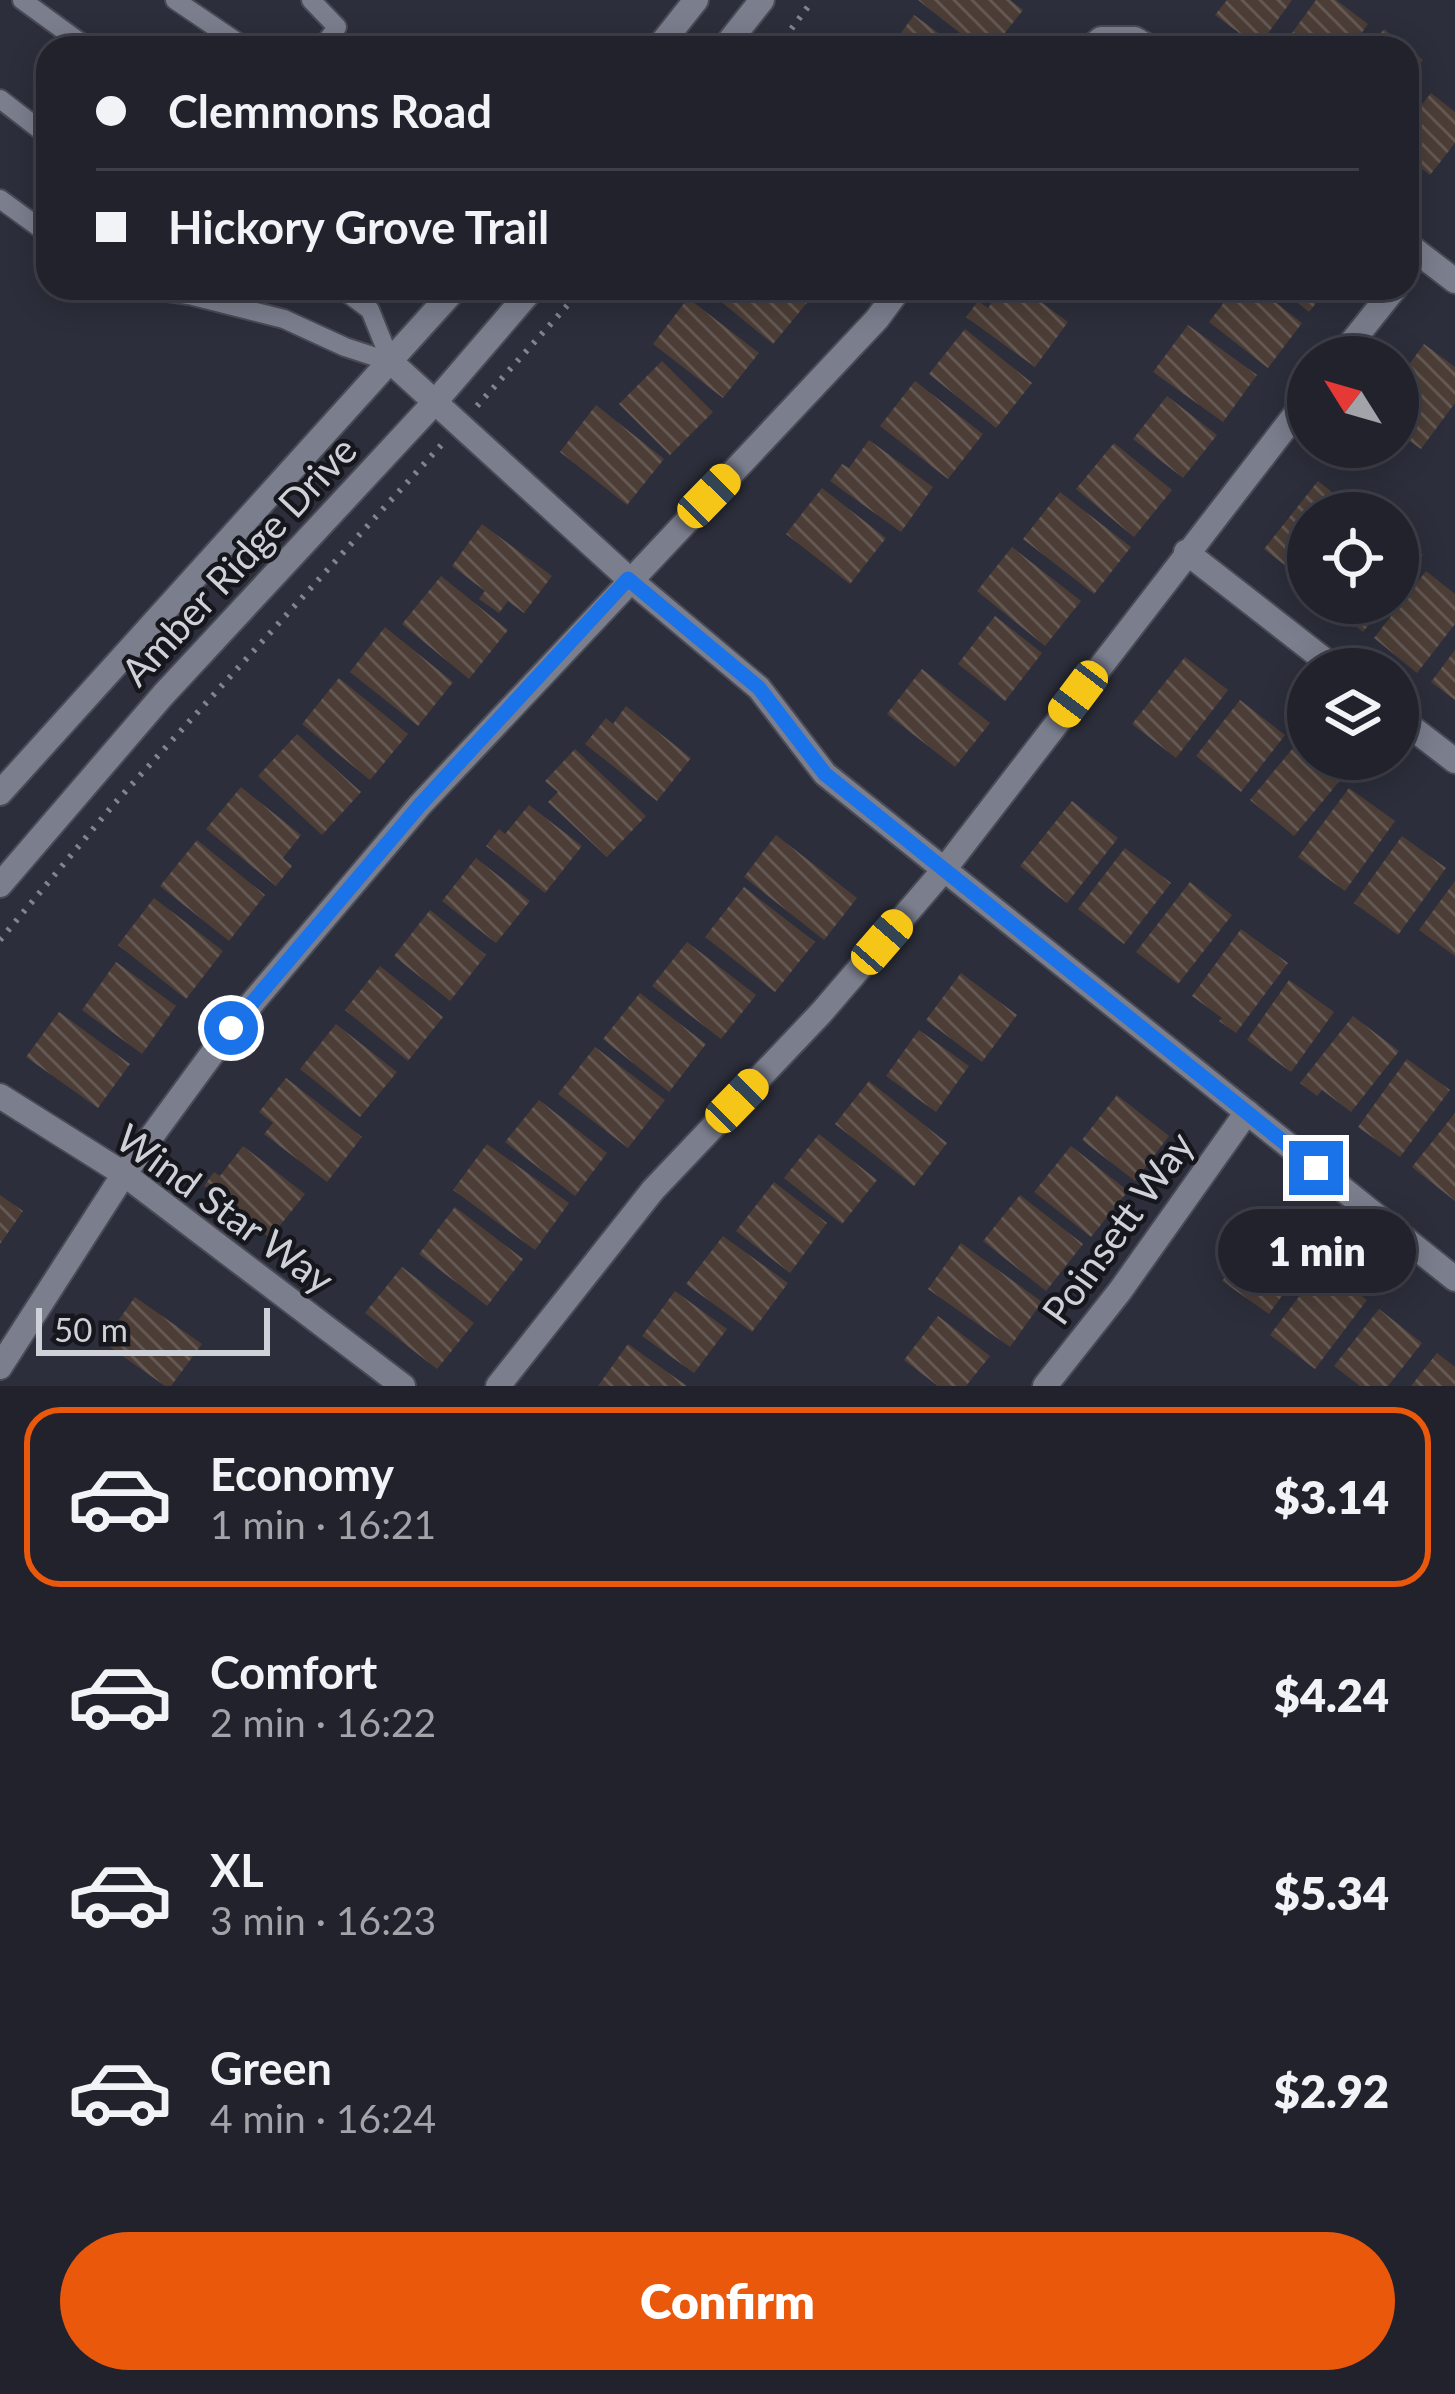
<!DOCTYPE html>
<html lang="en">
<head>
<meta charset="utf-8">
<style>
	body { margin:0; font-family:Lato,sans-serif; background:#292a34; color:#f1f3f6; height:100vh; display:flex; flex-direction:column; font-size:45px; white-space:nowrap }
	* { box-sizing:border-box; margin:0 }
	p { font-size:39px; color:#a2a4a9 }
	.icon { flex:none; width:66px; height:66px; fill:none; stroke:currentColor; stroke-width:2; stroke-linecap:round; stroke-linejoin:round }
	.map { position:relative; height:1386px; overflow:hidden }
	.side { display:flex; flex-direction:column; background:#21222c; flex:1 }
	.side>* { flex:none }
	.guide { position:absolute; left:36px; top:36px; width:1383px; height:264px; border-radius:36px; box-shadow:0 6px 30px #0003,0 0 0 3px #3e3f48; display:grid; align-content:center; height:264px; padding:0 60px; background:#21222c }
	.needle { width:78px; rotate:307deg }
	.controls { position:absolute; left:1287px; top:336px; display:grid; gap:24px }
	.controls a { display:grid; place-items:center; width:132px; height:132px; border-radius:50%; background:#21222c; box-shadow:0 6px 30px #0003,0 0 0 3px #3e3f48; font-size:60px }
	.scale { position:absolute; left:36px; bottom:30px; width:234px; box-sizing:border-box; padding-left:12px; border:6px solid #cfd1d9; border-top:0; font-size:33px; line-height:42px; white-space:nowrap; color:#cfd1d9; -webkit-text-stroke:9px #16171d; paint-order:stroke }
	.end { position:absolute; width:54px; height:54px; margin:-27px; border:15px solid #1a73e8; background:#fff; box-shadow:0 0 0 6px #fff }
	.from { border-radius:50% }
	.bubble { position:absolute; height:84px; border-radius:42px; background:#21222c; box-shadow:0 6px 30px #0003,0 0 0 3px #3e3f48; font-size:39px; font-weight:800; line-height:84px; text-align:center }
	.car { position:absolute; width:36px; height:72px; margin:-36px -18px; border-radius:15px; box-shadow:0 0 9px 3px #0007; background:linear-gradient(#f5c518 24%,#345 0 40%,#f5c518 0 76%,#345 0 86%,#f5c518 0) }
	.guide b { display:flex; align-items:center; gap:42px; height:114px; font-size:45px }
	.guide b+b { border-top:3px solid #3e3f48 }
	.guide i { width:30px; height:30px; background:#f1f3f6 }
	ul { padding:21px 0 0; list-style:none }
	li { display:flex; align-items:center; gap:36px; height:180px; margin:0 24px 18px; padding:0 36px; border:6px solid transparent; border-radius:36px }
	li div { flex:1 }
	li b { display:block; font-size:45px }
	li em { font-style:normal; font-weight:800 }
	li.on { border-color:#ea580c }
	li>.icon { width:108px; height:108px; stroke-width:1.5 }
	.primary-button { display:flex; gap:24px; margin-top:auto; padding:24px 60px }
	.primary-button a { flex:1; height:138px; border-radius:72px; background:#ea580c; color:#fff; font-size:48px; font-weight:800; line-height:138px; text-align:center }
	.map>svg:first-child { display:block }
</style>
</head>
<body>
<div class="map">
<svg width="1455" height="1386" viewBox="0 0 1455 1386">
	<defs>
		<pattern id="building-back-hatch" width="6" height="6" patternUnits="userSpaceOnUse" patternTransform="scale(3)"><rect width="6" height="6" fill="#4c3e37"/><path d="M-1 5l2 2M0 0l6 6M5-1l2 2" fill="none" stroke="#655953"/></pattern>
	</defs>
	<rect width="100%" height="100%" fill="#2c2e3b"/>
	<g fill="url(#building-back-hatch)">
		<polygon points="918,0 1010,0 1023,10 993,48 979,48"/>
		<polygon points="1227,0 1292,0 1258,47 1215,15"/>
		<polygon points="1316,0 1336,0 1368,24 1351,48 1281,48"/>
		<polygon points="914,15 959,48 890,48"/>
		<polygon points="1384,29 1423,60 1407,80 1407,48 1369,48"/>
		<polygon points="1431,93 1455,112 1455,143 1430,175 1407,157 1407,123"/>
		<polygon points="720,288 799,288 811,298 773,344 714,296"/>
		<polygon points="1002,288 1022,288 1068,322 1035,367 966,317 978,301 988,308"/>
		<polygon points="1235,288 1257,288 1302,323 1268,368 1209,322"/>
		<polygon points="1279,288 1328,288 1309,312"/>
		<polygon points="688,298 759,353 723,398 653,344"/>
		<polygon points="1188,325 1257,375 1223,422 1153,372"/>
		<polygon points="965,329 1032,383 996,428 929,374"/>
		<polygon points="1424,344 1455,367 1455,403 1421,449 1398,433 1398,380"/>
		<polygon points="662,361 713,412 670,455 619,404"/>
		<polygon points="915,381 983,434 948,479 880,426"/>
		<polygon points="1167,396 1217,435 1183,478 1133,439"/>
		<polygon points="596,405 664,459 627,505 560,452"/>
		<polygon points="869,440 933,487 901,532 830,481 842,464 849,468"/>
		<polygon points="1114,443 1172,490 1134,537 1076,489"/>
		<polygon points="1318,481 1358,513 1308,513 1308,583 1264,549"/>
		<polygon points="822,488 886,538 850,584 786,534"/>
		<polygon points="1060,492 1131,547 1094,594 1023,539"/>
		<polygon points="482,524 552,576 524,613 508,601 499,613 479,599 485,591 452,566"/>
		<polygon points="1398,535 1423,555 1398,587"/>
		<polygon points="1012,547 1081,601 1045,646 977,591"/>
		<polygon points="1426,571 1455,594 1455,624 1417,673 1374,638"/>
		<polygon points="441,576 508,630 469,679 402,624"/>
		<polygon points="1327,603 1386,603 1363,632"/>
		<polygon points="995,616 1042,653 1005,701 958,664"/>
		<polygon points="385,627 453,682 418,726 350,672"/>
		<polygon points="1455,650 1455,700 1431,682"/>
		<polygon points="1185,657 1228,690 1176,758 1132,724"/>
		<polygon points="922,669 990,723 955,767 887,714"/>
		<polygon points="339,678 408,734 370,780 302,724"/>
		<polygon points="1240,700 1285,735 1241,792 1196,756"/>
		<polygon points="626,706 691,758 657,801 585,744 606,718 613,724"/>
		<polygon points="297,734 361,792 322,835 258,776"/>
		<polygon points="1298,742 1308,750 1308,759 1319,759 1342,778 1294,836 1250,800"/>
		<polygon points="575,749 646,816 607,857 548,802 558,792 545,781"/>
		<polygon points="241,787 301,835 283,858 292,866 276,886 206,829"/>
		<polygon points="1349,788 1395,821 1345,891 1298,857"/>
		<polygon points="1072,801 1118,838 1067,903 1020,866"/>
		<polygon points="529,805 582,846 545,893 486,846 499,829 505,834"/>
		<polygon points="776,835 857,898 824,940 744,877"/>
		<polygon points="1402,836 1446,868 1398,935 1354,903"/>
		<polygon points="197,840 265,895 229,941 160,886"/>
		<polygon points="1125,848 1171,883 1124,944 1078,909"/>
		<polygon points="476,858 530,901 496,943 442,901"/>
		<polygon points="1455,881 1455,956 1419,930"/>
		<polygon points="1190,882 1232,915 1178,984 1136,952"/>
		<polygon points="744,887 815,942 775,992 705,937"/>
		<polygon points="154,898 223,951 186,999 118,945"/>
		<polygon points="430,910 486,955 450,1001 394,956"/>
		<polygon points="1241,929 1288,963 1236,1033 1219,1021 1222,1018 1192,996"/>
		<polygon points="687,942 756,995 721,1039 652,986"/>
		<polygon points="116,962 176,1006 142,1054 82,1010"/>
		<polygon points="380,966 443,1017 408,1061 345,1010"/>
		<polygon points="961,973 1017,1015 982,1062 926,1020"/>
		<polygon points="1289,980 1334,1012 1291,1072 1247,1040"/>
		<polygon points="640,993 706,1044 669,1092 603,1039"/>
		<polygon points="59,1012 130,1064 98,1108 26,1057"/>
		<polygon points="1353,1016 1399,1051 1351,1112 1322,1090 1317,1096 1300,1083"/>
		<polygon points="336,1024 397,1072 360,1117 300,1069"/>
		<polygon points="919,1030 969,1066 936,1112 886,1076"/>
		<polygon points="595,1047 665,1100 628,1148 558,1094"/>
		<polygon points="1407,1059 1450,1090 1400,1157 1358,1127"/>
		<polygon points="286,1078 362,1137 327,1182 264,1134 273,1123 259,1112"/>
		<polygon points="869,1081 947,1143 914,1186 835,1124"/>
		<polygon points="1117,1095 1169,1136 1135,1181 1082,1140"/>
		<polygon points="539,1100 607,1153 575,1196 505,1142"/>
		<polygon points="1455,1113 1455,1201 1412,1167"/>
		<polygon points="819,1134 877,1180 842,1224 784,1178"/>
		<polygon points="487,1144 569,1203 535,1250 453,1190"/>
		<polygon points="243,1146 305,1194 270,1238 204,1186 214,1172 220,1176"/>
		<polygon points="1071,1146 1128,1191 1091,1237 1034,1192"/>
		<polygon points="774,1182 827,1223 790,1273 736,1231"/>
		<polygon points="0,1195 23,1211 0,1244"/>
		<polygon points="1020,1195 1083,1244 1046,1291 983,1241"/>
		<polygon points="455,1207 523,1259 487,1306 419,1254"/>
		<polygon points="1264,1223 1310,1257 1269,1314 1222,1281"/>
		<polygon points="723,1236 788,1283 752,1332 686,1284"/>
		<polygon points="961,1243 1042,1302 1010,1347 928,1289"/>
		<polygon points="1322,1266 1367,1300 1315,1369 1270,1335"/>
		<polygon points="402,1267 474,1323 437,1369 365,1313"/>
		<polygon points="675,1291 727,1329 694,1373 642,1336"/>
		<polygon points="135,1297 202,1344 171,1386 165,1386 103,1342"/>
		<polygon points="1379,1309 1422,1343 1388,1386 1360,1386 1334,1366"/>
		<polygon points="938,1316 990,1356 966,1386 938,1386 904,1360"/>
		<polygon points="628,1344 687,1386 598,1386"/>
		<polygon points="1437,1353 1455,1367 1455,1386 1411,1386"/>
	</g>
	<g fill="none" stroke-linecap="round" stroke-linejoin="round">
		<defs>
			<g id="service">
				<polyline points="22,0 88,48"/>
				<polyline points="175,0 246,48"/>
				<polyline points="311,0 337,27 322,48"/>
				<polyline points="0,99 48,136"/>
				<polyline points="0,199 48,234"/>
				<polyline points="140,288 189,295"/>
				<polyline points="199,288 189,295 284,319 345,347 391,362"/>
				<polyline points="341,288 370,310 391,362"/>
			</g>
			<g id="minor">
				<polyline points="1091,48 1101,39 1135,39 1150,48"/>
				<polyline points="1407,244 1455,281"/>
				<polyline points="1340,357 1395,288"/>
				<polyline points="391,362 629,579 759,688 825,774 1455,1279"/>
				<polyline points="1186,552 1336,669"/>
				<polyline points="1398,717 1455,761"/>
				<polyline points="0,1096 124,1174 403,1386"/>
				<polyline points="0,1367 124,1174 231,1028 420,805 877,319 900,288"/>
				<polyline points="498,1386 653,1190 821,1013 943,871 1308,398"/>
				<polyline points="1045,1386 1120,1291 1247,1112"/>
			</g>
			<g id="tertiary">
				<polyline points="658,48 696,0"/>
				<polyline points="724,48 762,0"/>
				<polyline points="0,793 456,288"/>
				<polyline points="0,885 163,695 435,402 533,288"/>
			</g>
		</defs>
		<use href="#service" stroke="#484a55" stroke-width="22"/>
		<use href="#minor" stroke="#484a55" stroke-width="28"/>
		<use href="#tertiary" stroke="#484a55" stroke-width="28"/>
		<g stroke="#82848f" stroke-width="6" stroke-dasharray="3 9" stroke-linecap="butt">
			<polyline points="777,48 813,0"/>
			<polyline points="477,406 583,288"/>
			<polyline points="0,940 114,804 444,442"/>
		</g>
		<use href="#service" stroke="#7b7e8d" stroke-width="18"/>
		<use href="#minor" stroke="#7b7e8d" stroke-width="24"/>
		<use href="#tertiary" stroke="#7b7e8d" stroke-width="24"/>
	</g>
	<g fill="none" stroke-linecap="round" stroke-linejoin="round">
		<polyline stroke="#1a73e8" stroke-width="15" points="231,1028 420,805 628,579 759,688 825,774 1316,1168"/>
	</g>
	<g text-anchor="middle" stroke-width="9" stroke-linejoin="round" paint-order="stroke">
		<g font-size="39" fill="#cfd1d9" stroke="#16171d">
			<text transform="translate(239 561) rotate(-47)" y="14">Amber Ridge Drive</text>
			<text transform="translate(225 1209) rotate(36)" y="14">Wind Star Way</text>
			<text transform="translate(1118 1228) rotate(-54)" y="14">Poinsett Way</text>
		</g>
	</g>
</svg>
<div class="controls">
<a><svg class="needle" viewBox="-14 -14 28 28"><path d="M0-13l5 13h-10z" fill="#e53935"/><path d="M0 13l5-13h-10z" fill="#a2a4a9"/></svg></a>
<a><svg class="icon" aria-label="locate" viewBox="0 0 24 24"><circle cx="12" cy="12" r="6"/><path d="M12 2v4M12 18v4M2 12h4M18 12h4"/></svg></a>
<a><svg class="icon" aria-label="layers" viewBox="0 0 24 24"><path d="M12 4l9 5-9 5-9-5zM3 14l9 5 9-5"/></svg></a>
</div>
<div class="scale">50 m</div>
<i class="end from" style="left:231px;top:1028px"></i>
<i class="end" style="left:1316px;top:1168px"></i>
<div class="bubble" style="left:1218px;top:1209px;width:198px">1 min</div>
<i class="car" style="left:709px;top:496px;rotate:44deg"></i>
<i class="car" style="left:1078px;top:694px;rotate:217deg"></i>
<i class="car" style="left:882px;top:942px;rotate:41deg"></i>
<i class="car" style="left:737px;top:1101px;rotate:44deg"></i>
<div class="guide">
<b><i class="from"></i>Clemmons Road</b>
<b><i></i>Hickory Grove Trail</b>
</div>
</div>
<section class="side">
<ul>
<li class="on"><svg class="icon" aria-label="car" viewBox="0 0 24 24"><path d="M5 17H2v-5l4-1 3-4h7l3 4 3 1v5h-3M9 17h6M6 11h13"/><circle cx="7" cy="17" r="2"/><circle cx="17" cy="17" r="2"/></svg><div><b>Economy</b><p>1 min · 16:21</p></div><em>$3.14</em></li>
<li><svg class="icon" aria-label="car" viewBox="0 0 24 24"><path d="M5 17H2v-5l4-1 3-4h7l3 4 3 1v5h-3M9 17h6M6 11h13"/><circle cx="7" cy="17" r="2"/><circle cx="17" cy="17" r="2"/></svg><div><b>Comfort</b><p>2 min · 16:22</p></div><em>$4.24</em></li>
<li><svg class="icon" aria-label="car" viewBox="0 0 24 24"><path d="M5 17H2v-5l4-1 3-4h7l3 4 3 1v5h-3M9 17h6M6 11h13"/><circle cx="7" cy="17" r="2"/><circle cx="17" cy="17" r="2"/></svg><div><b>XL</b><p>3 min · 16:23</p></div><em>$5.34</em></li>
<li><svg class="icon" aria-label="car" viewBox="0 0 24 24"><path d="M5 17H2v-5l4-1 3-4h7l3 4 3 1v5h-3M9 17h6M6 11h13"/><circle cx="7" cy="17" r="2"/><circle cx="17" cy="17" r="2"/></svg><div><b>Green</b><p>4 min · 16:24</p></div><em>$2.92</em></li>
</ul>
<div class="primary-button"><a>Confirm</a></div>
</section>
</body>
</html>
